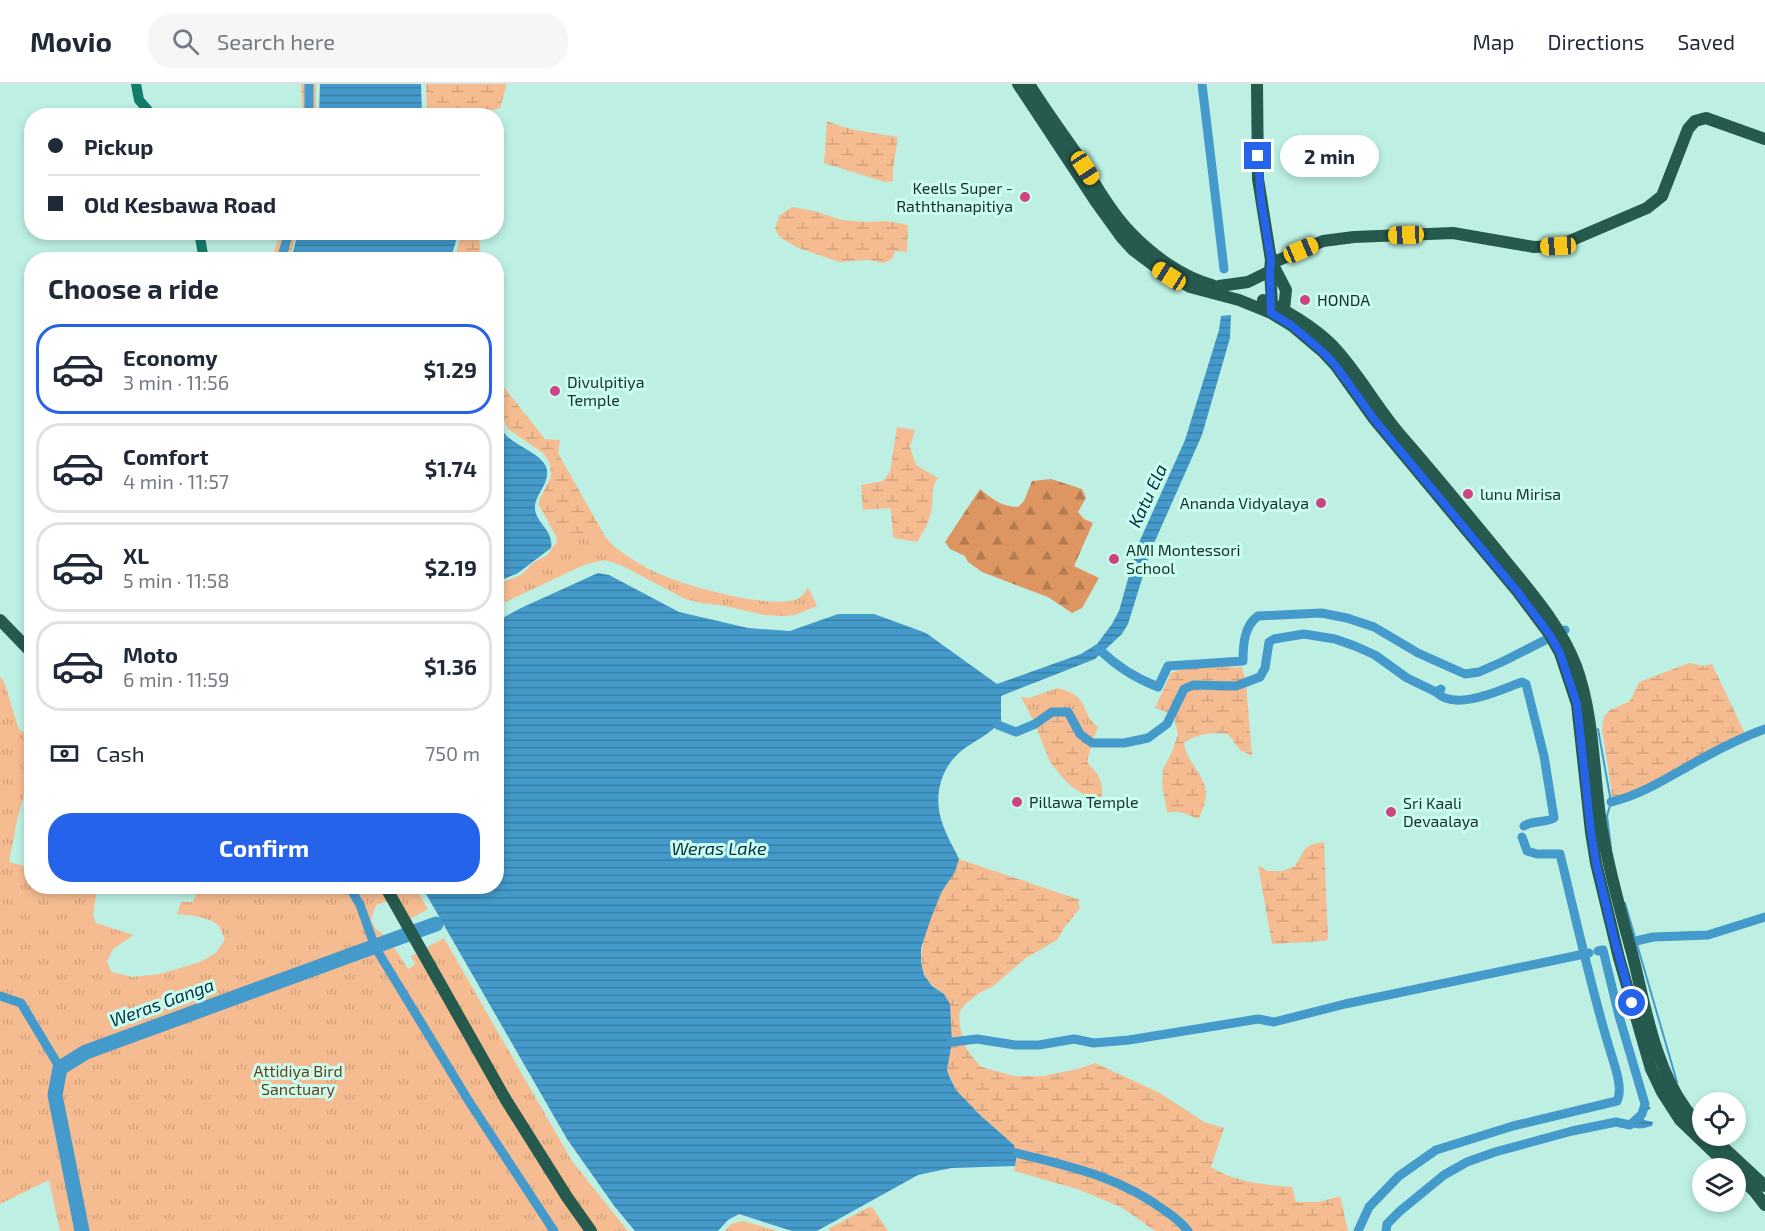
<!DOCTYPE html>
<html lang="en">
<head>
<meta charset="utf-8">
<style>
	body { margin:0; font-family:"Exo 2",sans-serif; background:#f6f6f7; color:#1f2937; height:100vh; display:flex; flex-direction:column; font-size:22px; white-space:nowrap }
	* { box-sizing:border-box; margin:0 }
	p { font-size:20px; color:#747a83 }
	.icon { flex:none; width:33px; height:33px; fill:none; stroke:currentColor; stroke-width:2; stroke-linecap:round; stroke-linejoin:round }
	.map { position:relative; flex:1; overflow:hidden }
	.panel { position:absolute; left:24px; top:168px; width:480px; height:642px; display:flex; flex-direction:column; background:#fff; border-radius:24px; box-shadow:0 3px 9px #0003 }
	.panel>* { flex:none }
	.banner { position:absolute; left:24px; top:24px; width:480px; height:132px; border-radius:24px; box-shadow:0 3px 9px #0003; display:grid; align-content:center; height:132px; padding:0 24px; background:#fff }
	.buttons { position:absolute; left:1692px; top:1008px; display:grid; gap:12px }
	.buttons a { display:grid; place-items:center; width:54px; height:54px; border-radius:50%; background:#fff; box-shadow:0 3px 9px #0003; font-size:30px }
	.end { position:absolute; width:27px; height:27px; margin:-14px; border:8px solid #2563eb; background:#fff; box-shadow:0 0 0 3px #fff }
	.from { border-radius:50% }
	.bubble { position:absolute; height:42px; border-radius:21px; background:#fff; box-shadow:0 3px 9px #0003; font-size:20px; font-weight:700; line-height:42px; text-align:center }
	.car { position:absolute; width:18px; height:36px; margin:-18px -9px; border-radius:8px; box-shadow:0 0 4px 2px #0007; background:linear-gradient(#f5c518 24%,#345 0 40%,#f5c518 0 76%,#345 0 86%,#f5c518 0) }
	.banner b { display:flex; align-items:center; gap:21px; height:57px; font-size:22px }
	.banner b+b { border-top:2px solid #e0e1e3 }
	.banner i { width:15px; height:15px; background:#1f2937 }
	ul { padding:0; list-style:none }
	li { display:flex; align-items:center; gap:18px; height:90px; margin:0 12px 9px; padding:0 12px; border:3px solid #e0e1e3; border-radius:24px }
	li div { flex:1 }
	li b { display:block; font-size:22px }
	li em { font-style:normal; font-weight:700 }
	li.selected { border-color:#2563eb }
	li>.icon { width:54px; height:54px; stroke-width:1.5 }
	h2 { padding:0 24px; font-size:27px; line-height:72px }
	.pay { display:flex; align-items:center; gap:15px; height:66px; padding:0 24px; font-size:22px }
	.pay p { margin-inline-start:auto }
	.cta { display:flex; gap:12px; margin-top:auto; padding:12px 24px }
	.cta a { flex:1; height:69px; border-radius:24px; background:#2563eb; color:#fff; font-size:24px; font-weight:700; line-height:69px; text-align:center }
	header { display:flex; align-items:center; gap:36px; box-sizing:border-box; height:84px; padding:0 30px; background:#fff; border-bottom:2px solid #e0e1e3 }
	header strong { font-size:28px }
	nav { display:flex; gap:33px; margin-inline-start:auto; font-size:21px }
	.search { width:420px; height:54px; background:#f6f6f7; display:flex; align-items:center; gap:15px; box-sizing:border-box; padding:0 21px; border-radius:24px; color:#747a83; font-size:22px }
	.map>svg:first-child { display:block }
</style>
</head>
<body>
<header>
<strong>Movio</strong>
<div class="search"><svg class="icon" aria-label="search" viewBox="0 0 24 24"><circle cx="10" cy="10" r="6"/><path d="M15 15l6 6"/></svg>Search here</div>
<nav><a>Map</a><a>Directions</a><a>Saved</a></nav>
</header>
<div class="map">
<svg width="1765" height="1147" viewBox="0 0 1765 1147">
	<defs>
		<pattern id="forest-firs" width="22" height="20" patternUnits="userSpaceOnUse" patternTransform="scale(1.5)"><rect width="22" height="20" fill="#dd9661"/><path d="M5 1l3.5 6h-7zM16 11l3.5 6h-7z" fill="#b27b50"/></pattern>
		<pattern id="wetland-marsh" width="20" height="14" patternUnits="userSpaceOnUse" patternTransform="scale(1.5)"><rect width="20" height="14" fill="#f6bc91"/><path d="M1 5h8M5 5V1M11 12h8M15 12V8" fill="none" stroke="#d2a27d"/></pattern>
		<pattern id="park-tufts" width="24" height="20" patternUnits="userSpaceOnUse" patternTransform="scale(1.5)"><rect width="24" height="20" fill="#f6bc91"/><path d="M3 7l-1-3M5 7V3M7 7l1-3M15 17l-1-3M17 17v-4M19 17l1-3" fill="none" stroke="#d2a27d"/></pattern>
		<pattern id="water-rules" width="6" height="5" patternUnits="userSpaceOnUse" patternTransform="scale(1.5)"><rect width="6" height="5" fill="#449acb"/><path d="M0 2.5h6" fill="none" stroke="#387ea5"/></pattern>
	</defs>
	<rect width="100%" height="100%" fill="#bdf0e3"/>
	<path fill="url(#forest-firs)" d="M1051,395L1082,405L1086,414L1078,428L1084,435L1093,439L1074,482L1099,494L1082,524L1072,529L1048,513L982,488L968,478L965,472L950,465L945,458L980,405C992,415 1002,423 1018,423L1024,417L1032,397Z"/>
	<g fill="url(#wetland-marsh)">
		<polygon points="301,0 316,0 316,31 303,31"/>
		<polygon points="426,0 506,0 506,3 500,24 478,31 427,32"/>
		<path d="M827,37C850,47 874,49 898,53L893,85V97L885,98L824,79Z"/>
		<polygon points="792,123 814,127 842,136 867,138 887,137 908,141 907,168 895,167 892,175 884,179 868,176 839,178 796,163 780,153 775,145 779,132"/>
		<polygon points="281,149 297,149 289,175 271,175"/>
		<polygon points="462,149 471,149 479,152 481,175 454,175"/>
		<path d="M496,293L545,355L560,356L558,369L563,378L606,454C589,450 574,448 556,452L539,421V416L551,393L550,379L543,369L508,345L497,322Z"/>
		<path d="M897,343L915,346L910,363L916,381L938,394C930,406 934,408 932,422C931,435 924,447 917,458L894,454C891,444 893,434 890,424L863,426L861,401L883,397L890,388Z"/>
		<path d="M1689,579L1704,582L1712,580L1746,652C1730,660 1712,668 1696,678C1668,693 1642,710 1611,718L1612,710L1602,645L1604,632L1610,626L1630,617L1639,598Z"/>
		<path d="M1242,583L1246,599L1252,672L1240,666L1228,650C1213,648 1197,649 1184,659C1186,677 1203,689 1206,707C1207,716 1202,726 1199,735C1188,731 1179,725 1167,729L1162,700L1163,685L1172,668L1178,650L1173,630L1155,624L1171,589C1192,580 1219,584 1242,583Z"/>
		<path d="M1052,628H1068L1080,650L1092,659L1087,678C1103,695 1103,699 1101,722L1071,702L1062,693L1050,678L1035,640Z"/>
		<polygon points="1324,758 1328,855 1324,857 1272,860 1258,781 1267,787 1282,787 1295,782 1305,765 1312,760"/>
		<path d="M959,775L1080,816L1078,818L1080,824L1064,844L1057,856L1026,874L992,903L981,908L965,920L959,929L960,943L967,966L981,983L1015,992H1043L1078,985L1095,979L1160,1009L1204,1038L1224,1044L1211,1083C1235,1098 1263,1101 1292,1103L1296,1118H1319L1340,1112L1348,1147H1155L1121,1123L1077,1105L1014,1087L1017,1069L1014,1061L980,1031L956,1006L950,994L947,986L952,958L944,910C937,905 928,899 924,890C915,869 931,828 941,808C948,796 954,789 959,775Z"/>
		<polygon points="869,1123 873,1124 888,1147 830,1147 828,1145"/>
	</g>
	<g fill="url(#park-tufts)">
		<path d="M569,449C580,449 595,449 606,454C609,456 612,461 616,464C626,471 636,478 647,484C673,499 773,528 799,514C804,511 806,507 808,503L817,522L795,531L783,532L764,531L725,522L701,519L685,515L621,481L604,476L584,481L497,522V500L521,491L534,478L546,472L557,458L556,452Z"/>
		<path d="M0,593L4,597L19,646L32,652L31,698H28L18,732L9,778L31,784L32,802L97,803L93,832L96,839L134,851L113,865L107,877L111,888L133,893L160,890L200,878L216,869L225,855C223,852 221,845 219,842C211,833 188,831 177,830L181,818H193L199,804L415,803L428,825L405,838L392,816L376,821L371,835L375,844L388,854L408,885L415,880L411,872L444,854L572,1077L628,1147H60L49,1096L0,1120Z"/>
		<path d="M1057,604C1092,612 1078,627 1098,643L1092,659L1080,650L1068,628H1052L1035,640L1021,613L1029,614Z"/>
		<polygon points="743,1137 778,1147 725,1147 731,1140"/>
	</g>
	<g fill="url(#water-rules)">
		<polygon points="320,0 421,0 422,31 319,31"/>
		<polygon points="298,149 298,148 458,149 451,175 291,175"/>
		<path d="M1231,231L1230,254L1202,351L1151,466L1128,540L1122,550L1095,575L1001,612V637C990,651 973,657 960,668C939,686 933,716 943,741C947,753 954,764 959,775L955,788L942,807L931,834L921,864V878L924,891L932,902L944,910L950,920L952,958L947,986L950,994L956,1006L980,1031L1014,1061L1017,1069L1015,1082L951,1084L918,1091L817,1147H792L739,1130L728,1136L718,1147H635L615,1123L567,1055L422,803L496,802L497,537L521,524L598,489L609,491L679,528L748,544L790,547L838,530H874L926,549L997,600L1081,570L1097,560L1112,540L1119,527L1137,463L1185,356L1219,246L1221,232Z"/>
		<path d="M497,333C499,339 501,346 505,350C515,362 545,371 547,386C549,402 533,412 535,426C538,441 554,447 551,464L518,489L497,498Z"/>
		<path d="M1645,1020L1651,1024L1644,1029V1036L1653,1038L1652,1042C1644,1044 1637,1047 1630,1041Z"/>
	</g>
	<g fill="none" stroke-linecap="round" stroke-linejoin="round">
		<g stroke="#449acb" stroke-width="2">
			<polyline points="1598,645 1611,718 1607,732 1611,764"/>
			<polyline points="1625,819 1677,998"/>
		</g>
		<g stroke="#449acb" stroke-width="9">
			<polyline points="1202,0 1224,185"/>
			<polyline points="309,32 309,0"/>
			<polyline points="281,176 289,148"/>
			<path d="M1099,565C1117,583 1135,594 1158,603L1168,582L1243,577C1243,561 1244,542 1258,532L1321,529L1347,534L1374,543L1418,569L1465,590L1479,588L1504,577L1565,546"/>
			<path d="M1436,608C1455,628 1500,606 1522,598L1526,600L1544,672L1554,734C1546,739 1533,736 1524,742"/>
			<polyline points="998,641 1016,648 1035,640 1052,628 1068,628 1080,650 1092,659 1124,659 1148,654 1167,640 1184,605 1193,601 1236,602 1260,593 1265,584 1269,558 1274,555 1304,550 1335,555 1355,562 1375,571 1407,594 1436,608 1441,605"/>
			<path d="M1611,718C1641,711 1667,694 1694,679C1717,666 1740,654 1765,645"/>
			<polyline points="349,802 360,821 375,863 470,1019 554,1147"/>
			<polyline points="1636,857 1653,853 1708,851 1765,833"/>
			<polyline points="0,912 21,919 60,984"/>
			<polyline points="952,958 977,955 1015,961 1039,961 1074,955 1094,959 1129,956 1258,935 1274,938 1345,920 1589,869"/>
			<path d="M1017,1069C1071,1083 1118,1092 1164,1126C1173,1132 1181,1138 1188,1147"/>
			<path d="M1358,1147L1369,1123L1399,1092L1436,1066L1513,1042L1617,1017C1624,1004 1613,977 1609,963C1590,900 1576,835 1560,770H1537L1527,767L1522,753"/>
			<polyline points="1386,1147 1387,1140 1400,1127 1444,1091 1467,1078 1495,1068 1572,1047 1616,1038 1630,1041 1642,1030 1645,1020 1619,932 1603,866 1598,867"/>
		</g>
		<polyline stroke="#449acb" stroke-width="15" points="82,1147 55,1011 60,984 86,968 436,840"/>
		<g stroke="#147c6a" stroke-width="10">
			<polyline points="136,0 139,16 153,32"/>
			<polyline points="199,148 204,176"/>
		</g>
		<g stroke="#275a4f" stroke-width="12">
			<polyline points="1018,0 1096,118 1122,154 1133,166 1153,181 1190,203 1239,216 1271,229 1291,241 1323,268 1336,282 1374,335 1517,507 1550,551 1560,569 1577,620 1591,748 1596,779 1619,874 1651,985 1662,1008 1680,1036 1730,1084"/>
			<path d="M1029,0C1044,24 1060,46 1076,69C1093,96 1109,126 1131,149C1152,171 1182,193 1212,201"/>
			<polyline points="1257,0 1258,95 1271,176 1270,187 1272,220"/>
			<polyline points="1271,176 1279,176 1323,157 1354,153 1453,149 1534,163 1558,162 1647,124 1662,112 1688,45 1695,37 1706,34 1765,55"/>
			<polyline points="1271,177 1286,206 1284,225"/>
			<polyline points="1219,202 1248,198 1270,187"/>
			<path d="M1263,216C1286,226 1314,243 1332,261C1359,289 1377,325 1403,354C1436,392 1468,431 1500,470C1528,505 1560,540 1576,582C1595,634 1593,692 1602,746C1609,787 1621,829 1632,869C1645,920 1654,982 1686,1025C1690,1031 1697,1037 1702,1043"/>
			<polyline points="0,536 32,569"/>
			<polyline points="385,802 506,1016 567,1113 591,1147"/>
			<polyline points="1711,1052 1765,1102"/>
			<polyline points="1736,1090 1755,1108 1765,1121"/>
		</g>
	</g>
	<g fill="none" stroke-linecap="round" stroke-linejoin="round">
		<polyline stroke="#2563eb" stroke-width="8" points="1258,72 1261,116 1271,176 1270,187 1271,229 1291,241 1323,268 1336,282 1374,335 1517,507 1550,551 1560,569 1577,620 1591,748 1596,779 1614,854 1632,919"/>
	</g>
	<g fill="#cd4480" stroke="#cafef0" stroke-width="2">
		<circle cx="1025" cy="113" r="6"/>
		<circle cx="1305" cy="216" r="6"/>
		<circle cx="555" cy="307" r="6"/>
		<circle cx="1468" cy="410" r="6"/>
		<circle cx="1321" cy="419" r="6"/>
		<circle cx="1114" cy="475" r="6"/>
		<circle cx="1017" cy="718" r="6"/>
		<circle cx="1391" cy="728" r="6"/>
	</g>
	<g text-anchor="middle" stroke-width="6" stroke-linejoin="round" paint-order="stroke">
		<g font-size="16" fill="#1a2f2a" stroke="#cafef0" text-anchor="start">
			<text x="1013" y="110" text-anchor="end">Keells Super -<tspan x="1013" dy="18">Raththanapitiya</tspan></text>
			<text x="1317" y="222">HONDA</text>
			<text x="567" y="304">Divulpitiya<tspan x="567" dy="18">Temple</tspan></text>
			<text x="1480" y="416">lunu Mirisa</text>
			<text x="1309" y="425" text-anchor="end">Ananda Vidyalaya</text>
			<text x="1126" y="472">AMI Montessori<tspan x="1126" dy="18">School</tspan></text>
			<text x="1029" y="724">Pillawa Temple</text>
			<text x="1403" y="725">Sri Kaali<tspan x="1403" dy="18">Devaalaya</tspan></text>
		</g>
		<g font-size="16" fill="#6b3d15" stroke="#cafef0">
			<text x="298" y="993">Attidiya Bird<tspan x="298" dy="18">Sanctuary</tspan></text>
		</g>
		<g font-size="18" font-style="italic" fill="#072e42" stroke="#cafef0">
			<text transform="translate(1148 412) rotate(-65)" y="6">Katu Ela</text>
			<text x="719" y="771">Weras Lake</text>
			<text transform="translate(162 919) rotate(-20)" y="6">Weras Ganga</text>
		</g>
	</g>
</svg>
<div class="buttons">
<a><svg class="icon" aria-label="locate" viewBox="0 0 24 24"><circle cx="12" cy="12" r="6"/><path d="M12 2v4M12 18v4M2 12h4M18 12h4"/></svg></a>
<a><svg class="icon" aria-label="layers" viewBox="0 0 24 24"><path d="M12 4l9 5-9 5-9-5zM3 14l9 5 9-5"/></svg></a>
</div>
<i class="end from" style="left:1632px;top:919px"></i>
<i class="end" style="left:1258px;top:72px"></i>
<div class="bubble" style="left:1280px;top:51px;width:99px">2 min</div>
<i class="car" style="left:1085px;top:84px;rotate:147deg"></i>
<i class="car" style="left:1406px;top:151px;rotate:268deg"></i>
<i class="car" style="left:1558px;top:162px;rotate:267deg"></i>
<i class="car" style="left:1301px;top:166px;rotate:67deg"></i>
<i class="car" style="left:1169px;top:192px;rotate:302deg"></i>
<div class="banner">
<b><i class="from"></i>Pickup</b>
<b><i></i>Old Kesbawa Road</b>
</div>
<section class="panel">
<h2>Choose a ride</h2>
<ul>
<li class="selected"><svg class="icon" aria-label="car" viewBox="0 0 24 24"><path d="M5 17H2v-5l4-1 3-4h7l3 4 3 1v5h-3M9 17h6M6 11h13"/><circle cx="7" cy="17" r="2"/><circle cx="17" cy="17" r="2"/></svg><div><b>Economy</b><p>3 min · 11:56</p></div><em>$1.29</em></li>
<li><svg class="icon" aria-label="car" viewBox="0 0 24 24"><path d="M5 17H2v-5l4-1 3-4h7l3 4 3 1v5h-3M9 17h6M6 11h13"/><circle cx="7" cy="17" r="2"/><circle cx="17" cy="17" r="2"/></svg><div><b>Comfort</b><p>4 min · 11:57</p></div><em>$1.74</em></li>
<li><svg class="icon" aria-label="car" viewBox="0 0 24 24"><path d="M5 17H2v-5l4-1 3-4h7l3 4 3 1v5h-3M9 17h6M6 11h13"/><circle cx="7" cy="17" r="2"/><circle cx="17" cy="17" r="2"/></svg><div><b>XL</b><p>5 min · 11:58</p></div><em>$2.19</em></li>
<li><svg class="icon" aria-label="car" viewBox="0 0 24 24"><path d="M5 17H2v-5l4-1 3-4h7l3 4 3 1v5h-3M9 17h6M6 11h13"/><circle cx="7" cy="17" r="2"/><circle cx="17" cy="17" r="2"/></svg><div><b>Moto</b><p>6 min · 11:59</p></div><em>$1.36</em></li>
</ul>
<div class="pay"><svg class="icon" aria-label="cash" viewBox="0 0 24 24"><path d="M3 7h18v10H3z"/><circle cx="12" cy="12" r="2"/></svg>Cash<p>750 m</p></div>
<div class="cta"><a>Confirm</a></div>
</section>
</div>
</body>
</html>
